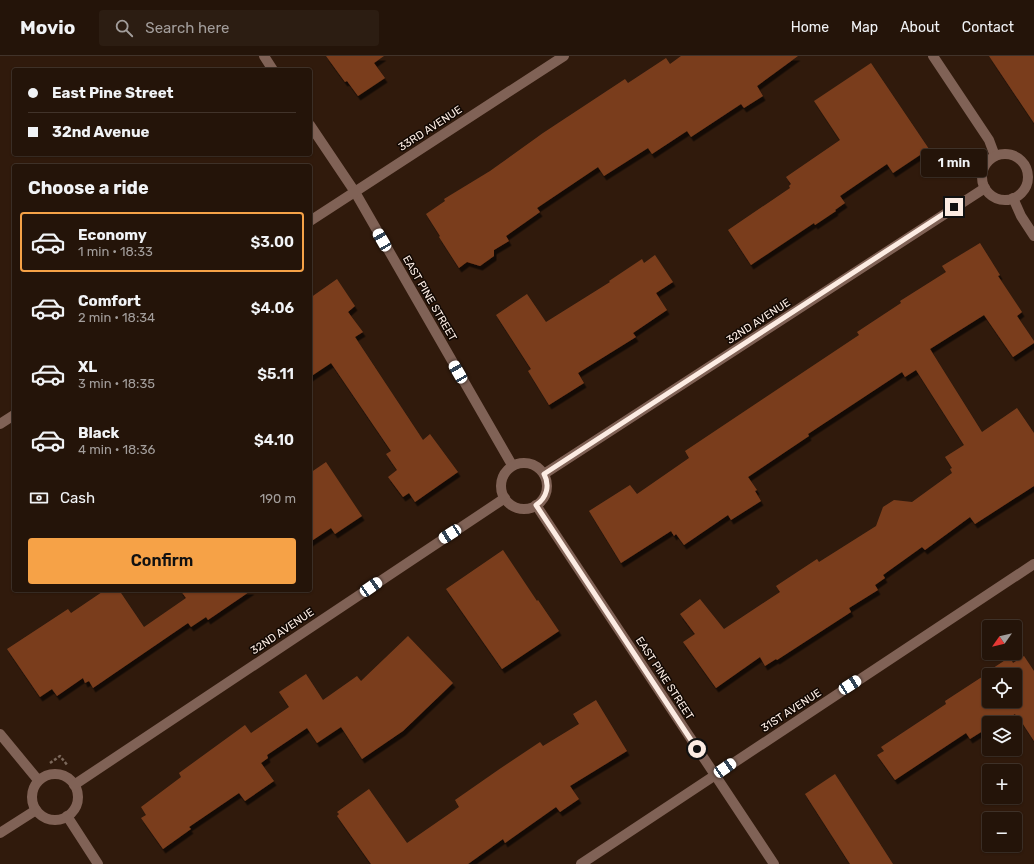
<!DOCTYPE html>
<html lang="en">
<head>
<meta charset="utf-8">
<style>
	body { margin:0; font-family:Rubik,sans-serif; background:#2c1d12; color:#f1f3f6; height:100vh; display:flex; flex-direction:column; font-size:15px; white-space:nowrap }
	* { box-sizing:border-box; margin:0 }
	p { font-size:13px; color:#a39e9c }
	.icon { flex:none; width:22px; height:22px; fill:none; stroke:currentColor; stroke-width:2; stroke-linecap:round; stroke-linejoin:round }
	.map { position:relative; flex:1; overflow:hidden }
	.side { position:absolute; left:12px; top:108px; width:300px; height:428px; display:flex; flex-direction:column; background:#241409; border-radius:4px; box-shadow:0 1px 3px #0004,0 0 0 1px #41332a }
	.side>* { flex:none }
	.guide { position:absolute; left:12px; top:12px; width:300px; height:88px; border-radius:4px; box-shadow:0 1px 3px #0004,0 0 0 1px #41332a; display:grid; align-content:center; height:88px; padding:0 16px; background:#241409 }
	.needle { width:26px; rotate:236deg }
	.tools { position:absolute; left:982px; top:564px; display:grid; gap:8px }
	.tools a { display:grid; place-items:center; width:40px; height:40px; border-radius:4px; background:#241409; box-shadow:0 1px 3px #0004,0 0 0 1px #41332a; font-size:20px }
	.end { position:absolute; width:18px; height:18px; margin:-9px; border:5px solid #fcece3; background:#111; box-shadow:0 0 0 2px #111 }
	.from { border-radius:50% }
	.bubble { position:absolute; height:28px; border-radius:4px; background:#241409; box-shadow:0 1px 3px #0004,0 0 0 1px #41332a; font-size:13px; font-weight:600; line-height:28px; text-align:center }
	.car { position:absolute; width:12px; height:24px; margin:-12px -6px; border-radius:5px; box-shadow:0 0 3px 1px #0007; background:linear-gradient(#fff 24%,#345 0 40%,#fff 0 76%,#345 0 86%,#fff 0) }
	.guide b { display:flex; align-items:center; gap:14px; height:38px; font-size:15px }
	.guide b+b { border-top:1px solid #41332a }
	.guide i { width:10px; height:10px; background:#f1f3f6 }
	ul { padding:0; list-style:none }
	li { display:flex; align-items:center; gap:12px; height:60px; margin:0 8px 6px; padding:0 8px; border:2px solid transparent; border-radius:4px }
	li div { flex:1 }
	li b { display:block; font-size:15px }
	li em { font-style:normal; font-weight:600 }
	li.selected { border-color:#f6a247 }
	li>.icon { width:36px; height:36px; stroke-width:1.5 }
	h2 { padding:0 16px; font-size:18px; line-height:48px }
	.pay { display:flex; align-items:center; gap:10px; height:44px; padding:0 16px; font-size:15px }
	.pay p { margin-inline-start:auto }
	.button { display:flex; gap:8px; margin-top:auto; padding:8px 16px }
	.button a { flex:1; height:46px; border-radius:4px; background:#f6a247; color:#111; font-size:16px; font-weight:600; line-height:46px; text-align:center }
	header { display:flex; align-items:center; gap:24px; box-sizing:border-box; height:56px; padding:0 20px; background:#241409; border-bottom:1px solid #41332a }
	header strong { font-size:19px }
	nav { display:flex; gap:22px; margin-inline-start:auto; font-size:14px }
	.search { width:280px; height:36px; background:#2c1d12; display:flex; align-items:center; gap:10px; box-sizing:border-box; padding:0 14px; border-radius:4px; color:#a39e9c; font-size:15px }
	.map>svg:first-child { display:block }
</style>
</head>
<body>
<header>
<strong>Movio</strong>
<div class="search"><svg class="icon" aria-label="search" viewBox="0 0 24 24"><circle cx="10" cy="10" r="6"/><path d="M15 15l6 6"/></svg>Search here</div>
<nav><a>Home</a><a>Map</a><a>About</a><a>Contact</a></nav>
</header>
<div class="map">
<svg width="1034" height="808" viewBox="0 0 1034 808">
	<defs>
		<filter id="shadow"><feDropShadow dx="2.5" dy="4.5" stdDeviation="0" flood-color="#0009"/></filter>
	</defs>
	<rect width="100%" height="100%" fill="#301a0c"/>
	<g fill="#7a3e1e" fill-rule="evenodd" filter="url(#shadow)">
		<polygon points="326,0 384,0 374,7 385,22 358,40 347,25 345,26"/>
		<polygon points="681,0 798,0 757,30 763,40 744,52 741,48 691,81 687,75 652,98 648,92 604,120 598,111 537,152 540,156 506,180 509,185 494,194 494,200 480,210 467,206 459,212 439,181 440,180 426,158 445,145 444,143 490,115 543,77 625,23 628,27 666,2 670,8"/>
		<polygon points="989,0 1034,0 1034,67"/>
		<polygon points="871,7 929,93 893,117 887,108 840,140 845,147 835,154 836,155 815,169 814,167 751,209 728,174 790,132 789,130 791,128 786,121 840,84 814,45"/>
		<polygon points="980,187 1000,219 998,220 1022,256 1017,260 1034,285 1034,287 1013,301 984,259 930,293 982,376 1017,352 1034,377 1034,430 975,468 970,461 925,494 922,491 883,519 885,522 875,529 878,534 849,552 851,556 777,604 776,603 765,610 760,601 716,632 683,586 695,578 680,558 700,543 724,573 780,536 776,530 817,503 819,506 876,470 883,451 894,444 912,446 952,417 950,413 952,412 945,401 964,389 916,314 905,321 902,316 808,378 809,380 748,421 757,434 755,435 761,445 731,464 728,459 684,489 676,478 674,480 671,475 621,507 589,455 630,429 637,438 689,402 685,395 859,279 857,276 901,247 900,245 946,216 942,210"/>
		<polygon points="655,199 673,226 656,237 667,254 633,277 636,281 578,317 584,327 549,349 528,315 531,313 496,259 527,238 546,266 610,226 609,225 642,203 644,207"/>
		<polygon points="337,223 355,250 348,256 363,276 355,281 423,384 430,378 458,416 415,446 409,437 403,441 388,421 397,414 386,398 391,395 331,307 310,321 310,242"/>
		<polygon points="326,406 362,460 335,478 331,472 310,486 310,417"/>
		<polygon points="503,494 537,545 538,544 559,575 502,613 446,533"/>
		<polygon points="105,534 119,534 144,571 186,542 180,534 252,534 208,564 206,561 191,571 188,567 93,632 89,625 85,627 83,622 57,640 52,633 40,641 7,593 68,553 71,557"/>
		<polygon points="408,580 453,627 403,675 362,703 341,671 317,687 307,672 267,699 268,702 261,707 274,725 245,745 239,737 189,771 191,773 163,793 141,762 146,759 141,751 181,721 179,717 245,669 251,677 289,651 279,636 306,618 323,644 357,620 361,625"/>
		<path d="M1024,600L1034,615V685L1019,662L1018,664L1015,658L1000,667H989V671L970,683L966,677L895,724L877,699L884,695L881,691L946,648L945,645L988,617L987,616L1010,601L1013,607ZM989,619H1015V645H989Z"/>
		<polygon points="596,644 627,695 570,730 579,743 560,756 556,751 505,787 503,783 468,808 371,808 337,760 339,758 337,756 369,733 407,787 459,751 455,744 501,712 540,686 543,690 579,668 573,658"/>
		<polygon points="835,718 868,769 893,808 850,808 805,738"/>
	</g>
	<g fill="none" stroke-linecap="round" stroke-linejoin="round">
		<polyline stroke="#7c695c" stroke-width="2.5" stroke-dasharray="3 2" stroke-linecap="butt" points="50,707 60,700 68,710"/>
		<g stroke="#806256" stroke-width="10">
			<polyline points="264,0 273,14"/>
			<polyline points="933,0 989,84 995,100"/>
			<polyline points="310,69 355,136 512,409"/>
			<circle cx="1005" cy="121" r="23"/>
			<polyline points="1013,142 1021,160 1034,180"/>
			<polyline points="310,165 564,0"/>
			<polyline points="0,368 14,359"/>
			<circle cx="524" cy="430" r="23"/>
			<polyline points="544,418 985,132"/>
			<polyline points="536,449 774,808"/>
			<polyline points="0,678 38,724"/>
			<circle cx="55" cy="741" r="23"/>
			<polyline points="74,729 505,442"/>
			<polyline points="67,760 98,808"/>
			<polyline points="0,777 36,754"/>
			<polyline points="581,808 1034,508"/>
		</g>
	</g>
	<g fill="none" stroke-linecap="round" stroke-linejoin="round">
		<path stroke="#fcece3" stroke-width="5" d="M697,693L536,449C547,442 550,429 544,418L954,151"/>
	</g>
	<g text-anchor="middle" stroke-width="3" stroke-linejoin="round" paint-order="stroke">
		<g font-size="11" fill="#fcece3" stroke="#110803">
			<text transform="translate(430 72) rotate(-33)" y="4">33RD AVENUE</text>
			<text transform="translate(430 242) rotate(60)" y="4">EAST PINE STREET</text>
			<text transform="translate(758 265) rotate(-33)" y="4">32ND AVENUE</text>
			<text transform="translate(282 575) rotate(-34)" y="4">32ND AVENUE</text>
			<text transform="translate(665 622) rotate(57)" y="4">EAST PINE STREET</text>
			<text transform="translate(791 654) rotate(-33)" y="4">31ST AVENUE</text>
		</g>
	</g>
</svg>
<div class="tools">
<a><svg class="needle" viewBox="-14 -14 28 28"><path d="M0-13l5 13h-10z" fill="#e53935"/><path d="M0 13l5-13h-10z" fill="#a39e9c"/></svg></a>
<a><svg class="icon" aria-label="locate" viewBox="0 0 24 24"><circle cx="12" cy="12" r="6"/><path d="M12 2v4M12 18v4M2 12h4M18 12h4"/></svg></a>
<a><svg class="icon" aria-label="layers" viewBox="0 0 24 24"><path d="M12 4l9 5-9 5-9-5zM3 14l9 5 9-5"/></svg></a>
<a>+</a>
<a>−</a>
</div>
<i class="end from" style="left:697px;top:693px"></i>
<i class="end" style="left:954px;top:151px"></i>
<div class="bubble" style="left:921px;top:93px;width:66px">1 min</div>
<i class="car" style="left:382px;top:184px;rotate:330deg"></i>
<i class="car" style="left:458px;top:316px;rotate:330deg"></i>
<i class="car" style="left:450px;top:478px;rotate:237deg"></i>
<i class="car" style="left:371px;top:531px;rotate:56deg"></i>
<i class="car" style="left:850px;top:629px;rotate:57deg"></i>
<i class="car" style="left:725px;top:712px;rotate:56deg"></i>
<div class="guide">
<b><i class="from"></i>East Pine Street</b>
<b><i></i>32nd Avenue</b>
</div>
<section class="side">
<h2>Choose a ride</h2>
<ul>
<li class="selected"><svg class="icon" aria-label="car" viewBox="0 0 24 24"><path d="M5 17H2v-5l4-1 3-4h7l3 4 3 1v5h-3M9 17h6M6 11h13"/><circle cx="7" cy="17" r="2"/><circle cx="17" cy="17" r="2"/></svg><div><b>Economy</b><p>1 min · 18:33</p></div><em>$3.00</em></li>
<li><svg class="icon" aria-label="car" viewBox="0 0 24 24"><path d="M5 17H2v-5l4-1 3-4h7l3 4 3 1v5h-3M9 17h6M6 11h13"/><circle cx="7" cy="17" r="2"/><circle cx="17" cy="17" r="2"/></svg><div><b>Comfort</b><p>2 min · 18:34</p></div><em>$4.06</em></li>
<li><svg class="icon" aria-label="car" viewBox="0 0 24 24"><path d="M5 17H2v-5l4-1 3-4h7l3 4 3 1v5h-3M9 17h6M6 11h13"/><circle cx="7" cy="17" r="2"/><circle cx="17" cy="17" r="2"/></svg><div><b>XL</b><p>3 min · 18:35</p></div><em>$5.11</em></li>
<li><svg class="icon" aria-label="car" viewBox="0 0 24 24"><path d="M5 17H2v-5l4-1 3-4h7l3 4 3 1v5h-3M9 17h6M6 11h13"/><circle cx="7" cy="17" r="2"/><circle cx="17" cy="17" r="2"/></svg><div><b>Black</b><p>4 min · 18:36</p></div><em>$4.10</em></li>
</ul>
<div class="pay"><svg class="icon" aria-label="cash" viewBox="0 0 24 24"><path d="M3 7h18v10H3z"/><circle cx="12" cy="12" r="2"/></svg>Cash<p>190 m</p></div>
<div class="button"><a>Confirm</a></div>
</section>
</div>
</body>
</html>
